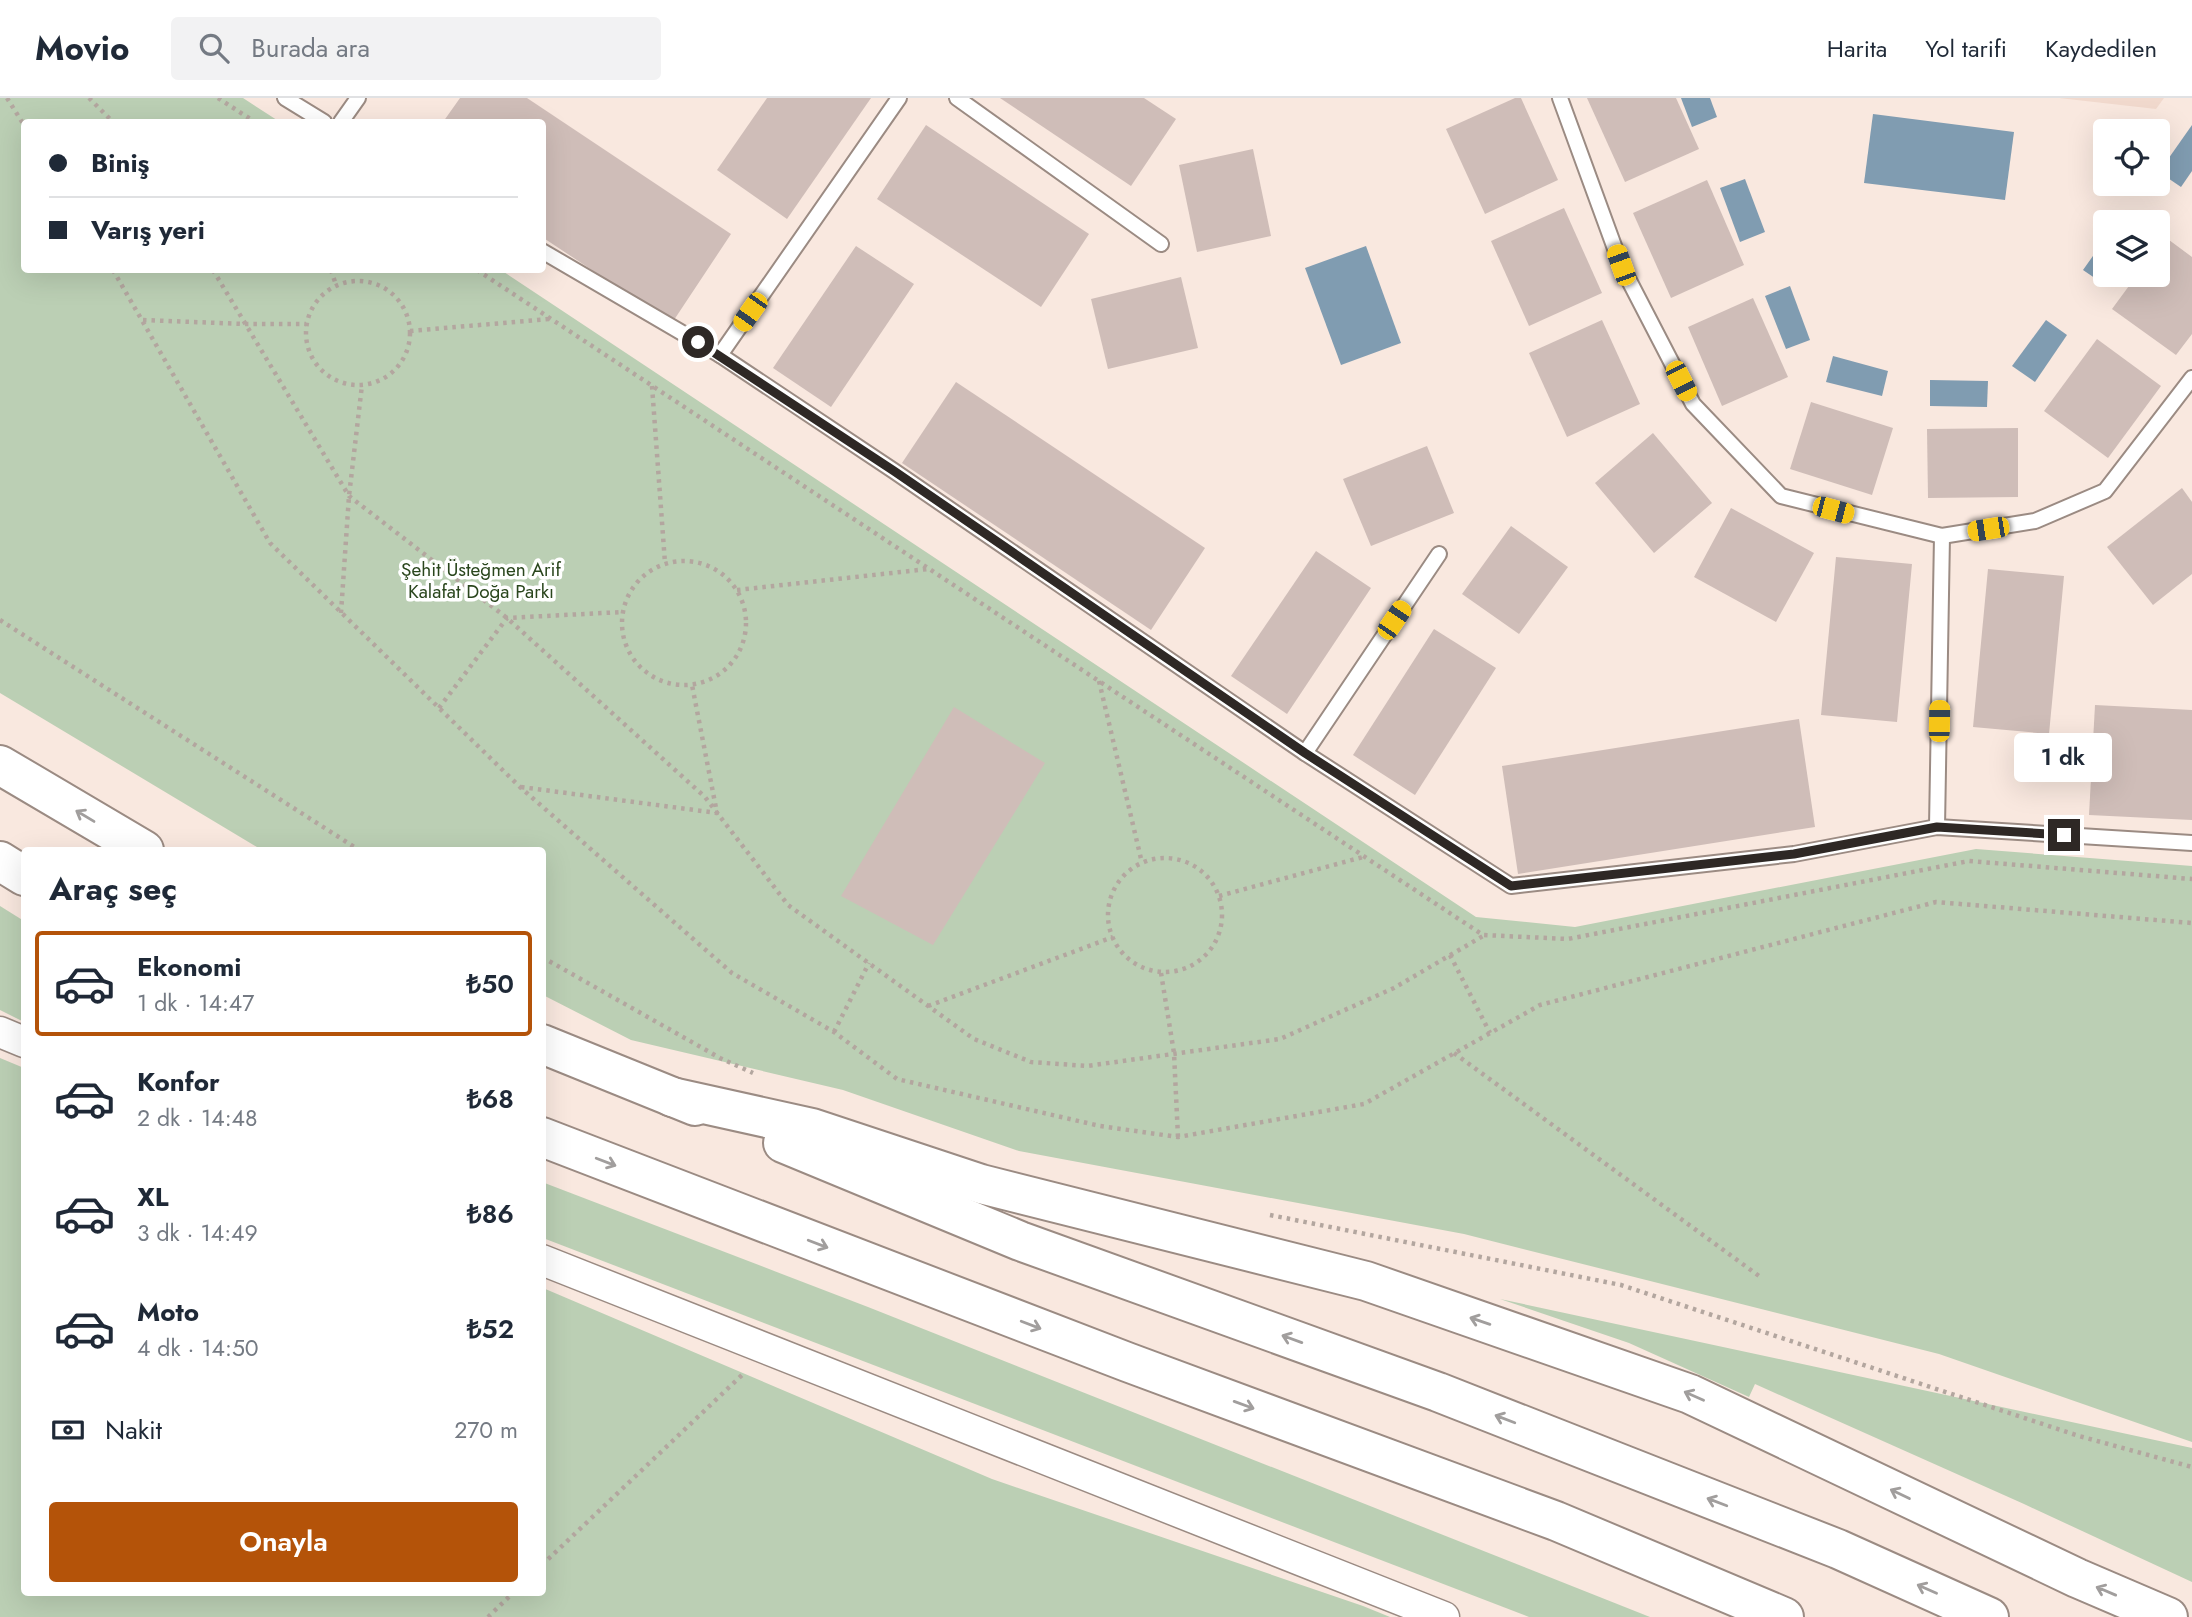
<!DOCTYPE html>
<html lang="tr">
<head>
<meta charset="utf-8">
<style>
	body { margin:0; font-family:Jost,sans-serif; background:#f2f2f3; color:#1f2937; height:100vh; display:flex; flex-direction:column; font-size:26px; white-space:nowrap }
	* { box-sizing:border-box; margin:0 }
	p { font-size:23px; color:#747a83 }
	.icon { flex:none; width:38px; height:38px; fill:none; stroke:currentColor; stroke-width:2; stroke-linecap:round; stroke-linejoin:round }
	.map { position:relative; flex:1; overflow:hidden }
	.side { position:absolute; left:21px; top:749px; width:525px; height:749px; display:flex; flex-direction:column; background:#fff; border-radius:7px; box-shadow:0 7px 28px #0002 }
	.side>* { flex:none }
	.banner { position:absolute; left:21px; top:21px; width:525px; height:154px; border-radius:7px; box-shadow:0 7px 28px #0002; display:grid; align-content:center; height:154px; padding:0 28px; background:#fff }
	.tools { position:absolute; left:2093px; top:21px; display:grid; gap:14px }
	.tools a { display:grid; place-items:center; width:77px; height:77px; border-radius:7px; background:#fff; box-shadow:0 7px 28px #0002; font-size:35px }
	.end { position:absolute; width:32px; height:32px; margin:-16px; border:9px solid #2e2825; background:#fff; box-shadow:0 0 0 4px #fff }
	.from { border-radius:50% }
	.bubble { position:absolute; height:49px; border-radius:7px; background:#fff; box-shadow:0 7px 28px #0002; font-size:23px; font-weight:600; line-height:49px; text-align:center }
	.car { position:absolute; width:21px; height:42px; margin:-21px -10px; border-radius:9px; box-shadow:0 0 5px 2px #0007; background:linear-gradient(#f5c518 24%,#345 0 40%,#f5c518 0 76%,#345 0 86%,#f5c518 0) }
	.banner b { display:flex; align-items:center; gap:24px; height:66px; font-size:26px }
	.banner b+b { border-top:2px solid #e0e1e3 }
	.banner i { width:18px; height:18px; background:#1f2937 }
	ul { padding:0; list-style:none }
	li { display:flex; align-items:center; gap:21px; height:105px; margin:0 14px 10px; padding:0 14px; border:4px solid transparent; border-radius:7px }
	li div { flex:1 }
	li b { display:block; font-size:26px }
	li em { font-style:normal; font-weight:600 }
	li.current { border-color:#b45309 }
	li>.icon { width:63px; height:63px; stroke-width:1.5 }
	h2 { padding:0 28px; font-size:32px; line-height:84px }
	.pay { display:flex; align-items:center; gap:18px; height:77px; padding:0 28px; font-size:26px }
	.pay p { margin-inline-start:auto }
	.action { display:flex; gap:14px; margin-top:auto; padding:14px 28px }
	.action a { flex:1; height:80px; border-radius:7px; background:#b45309; color:#fff; font-size:28px; font-weight:600; line-height:80px; text-align:center }
	header { display:flex; align-items:center; gap:42px; box-sizing:border-box; height:98px; padding:0 35px; background:#fff; border-bottom:2px solid #e0e1e3 }
	header strong { font-size:33px }
	nav { display:flex; gap:38px; margin-inline-start:auto; font-size:24px }
	.search { width:490px; height:63px; background:#f2f2f3; display:flex; align-items:center; gap:18px; box-sizing:border-box; padding:0 24px; border-radius:7px; color:#747a83; font-size:26px }
	.map>svg:first-child { display:block }
</style>
</head>
<body>
<header>
<strong>Movio</strong>
<div class="search"><svg class="icon" aria-label="search" viewBox="0 0 24 24"><circle cx="10" cy="10" r="6"/><path d="M15 15l6 6"/></svg>Burada ara</div>
<nav><a>Harita</a><a>Yol tarifi</a><a>Kaydedilen</a></nav>
</header>
<div class="map">
<svg width="2192" height="1519" viewBox="0 0 2192 1519">
	<rect width="100%" height="100%" fill="#f9e8df"/>
	<polygon fill="#f1d9cd" points="2059,0 2164,0 2156,11"/>
	<g fill="#bbcfb4">
		<polygon points="0,0 243,0 280,24 24,24 24,172 501,172 1476,819 1575,829 1976,751 2192,768 2192,1344 1939,1256 1464,1136 1019,1053 843,992 631,942 543,897 542,752 262,752 0,595"/>
		<polygon points="0,808 24,823 24,924 0,912"/>
		<polygon points="0,960 24,970 24,1494 542,1494 543,1190 992,1381 1363,1508 1390,1519 0,1519"/>
		<polygon points="542,1084 868,1209 1650,1519 1529,1519 543,1140"/>
		<polygon points="1500,1201 2192,1350 2192,1484 2024,1406 1755,1286 1749,1299 1629,1245"/>
	</g>
	<g fill="#809cb1">
		<polygon points="1681,0 1710,0 1717,19 1692,29"/>
		<polygon points="1873,16 2014,34 2005,102 1864,85"/>
		<polygon points="2192,27 2192,73 2181,89 2159,74"/>
		<polygon points="1745,81 1765,134 1740,144 1720,90"/>
		<polygon points="2105,141 2105,177 2112,177 2105,187 2083,172"/>
		<polygon points="1366,148 1401,245 1341,267 1305,170"/>
		<polygon points="1790,188 1810,242 1786,251 1765,198"/>
		<polygon points="2046,222 2067,237 2035,284 2012,268"/>
		<polygon points="1833,258 1888,273 1882,298 1826,284"/>
		<polygon points="1930,282 1988,283 1987,309 1930,308"/>
	</g>
	<g fill="#cfbdb8">
		<polygon points="460,0 527,0 731,136 672,225 542,139 542,24 443,24"/>
		<polygon points="767,0 871,0 787,121 717,72"/>
		<polygon points="1000,0 1144,0 1176,21 1131,88"/>
		<polygon points="1515,0 1521,0 1558,82 1485,116 1446,31"/>
		<polygon points="1587,0 1676,0 1699,51 1625,84"/>
		<polygon points="926,27 1089,136 1041,209 877,101"/>
		<polygon points="1253,51 1271,138 1197,154 1179,67"/>
		<polygon points="1707,82 1744,167 1671,200 1633,115"/>
		<polygon points="1564,110 1602,195 1529,228 1491,143"/>
		<polygon points="2165,139 2192,159 2192,236 2176,257 2112,211 2137,177 2158,177 2158,149"/>
		<polygon points="856,148 914,186 831,309 773,270"/>
		<polygon points="1181,179 1198,250 1108,271 1091,201"/>
		<polygon points="1753,200 1788,279 1722,308 1688,229"/>
		<polygon points="1602,222 1640,306 1567,339 1529,255"/>
		<polygon points="2097,241 2161,288 2108,360 2044,313"/>
		<polygon points="956,284 1205,450 1151,532 902,365"/>
		<polygon points="1811,304 1893,330 1872,397 1790,371"/>
		<polygon points="2018,330 2018,399 1928,400 1927,331"/>
		<polygon points="1653,335 1712,405 1654,455 1595,385"/>
		<polygon points="1427,348 1454,415 1371,448 1343,381"/>
		<polygon points="2182,390 2192,404 2192,476 2153,507 2107,449"/>
		<polygon points="1731,410 1814,455 1776,524 1694,479"/>
		<polygon points="1511,428 1568,469 1519,536 1462,496"/>
		<polygon points="1316,453 1371,490 1287,616 1231,578"/>
		<polygon points="1836,459 1912,466 1897,624 1821,617"/>
		<polygon points="1988,471 2064,478 2049,636 1973,629"/>
		<polygon points="1434,531 1496,570 1415,697 1353,657"/>
		<polygon points="2095,607 2192,612 2192,722 2089,717"/>
		<polygon points="954,609 1045,665 933,847 841,798"/>
		<polygon points="1799,621 1815,729 1518,776 1502,668"/>
	</g>
	<g fill="none" stroke-linecap="round" stroke-linejoin="round">
		<defs>
			<g id="service">
				<polyline points="285,0 324,24"/>
				<polyline points="957,0 1161,146"/>
				<polyline points="1560,0 1621,167 1693,306 1781,398 1942,438 2035,423 2105,393 2192,280"/>
				<polyline points="341,24 358,0"/>
				<polyline points="542,153 720,257 894,373 1305,655 1511,788 1794,756 1937,729 2192,745"/>
				<polyline points="720,257 899,0"/>
				<polyline points="1305,655 1439,456"/>
				<polyline points="1937,729 1942,438"/>
			</g>
			<g id="minor">
				<polyline points="0,934 24,944"/>
				<polyline points="542,1162 1444,1519"/>
			</g>
			<g id="motorway">
				<polyline points="0,667 144,752"/>
				<polyline points="0,763 24,778"/>
				<polyline points="542,946 695,1008"/>
				<polyline points="672,999 812,1030 981,1086 1366,1183 1690,1296 2077,1480 2168,1519"/>
				<polyline points="542,1039 1127,1264 1556,1423 1784,1519"/>
				<polyline points="783,1045 1020,1143 1438,1294 1838,1451 1989,1519"/>
			</g>
		</defs>
		<use href="#service" stroke="#9b8b83" stroke-width="18"/>
		<use href="#minor" stroke="#9b8b83" stroke-width="33"/>
		<use href="#motorway" stroke="#9b8b83" stroke-width="42"/>
		<g stroke="#b3a69f" stroke-width="4.5" stroke-dasharray="3.5 5" stroke-linecap="butt">
			<polyline points="7,0 24,27"/>
			<polyline points="89,0 113,24"/>
			<polyline points="218,0 255,24"/>
			<polyline points="113,172 270,445 520,689 732,875 834,934 897,981 1100,1028 1178,1039 1364,1006 1540,907 1936,804 2192,825"/>
			<polyline points="213,172 349,398 507,520 705,699 788,807 974,941 1031,964 1087,968 1280,941 1394,890 1483,838"/>
			<polyline points="331,172 336,187"/>
			<polyline points="477,172 1483,837 1568,841 1969,763 2192,781"/>
			<circle cx="358" cy="235" r="52"/>
			<polyline points="143,222 244,226 306,226"/>
			<polyline points="410,233 549,221"/>
			<polyline points="652,288 665,465"/>
			<circle cx="684" cy="525" r="62"/>
			<polyline points="737,492 928,471"/>
			<polyline points="341,515 349,398 362,287"/>
			<polyline points="0,522 359,752"/>
			<polyline points="1099,583 1142,765"/>
			<polyline points="439,610 507,520 623,514"/>
			<polyline points="521,689 717,715 692,587"/>
			<circle cx="1165" cy="817" r="57"/>
			<polyline points="1219,798 1363,759"/>
			<polyline points="1450,857 1490,935"/>
			<polyline points="542,859 720,960 753,975"/>
			<polyline points="1161,875 1174,955 1178,1039"/>
			<polyline points="928,908 1113,839"/>
			<polyline points="834,934 869,865"/>
			<polyline points="1454,955 1759,1178"/>
			<polyline points="1270,1117 1621,1187 2079,1338 2192,1369"/>
			<polyline points="542,1467 742,1277"/>
			<polyline points="488,1519 514,1494"/>
		</g>
		<use href="#service" stroke="#fff" stroke-width="14"/>
		<use href="#minor" stroke="#fff" stroke-width="30"/>
		<use href="#motorway" stroke="#fff" stroke-width="38"/>
	</g>
	<defs><path id="oneway-shaft" d="M-6 0H5M1.5-3L5.5 0L1.5 3" fill="none" stroke-width="1.6" stroke-linecap="round" stroke-linejoin="round" transform="scale(1.75)"/></defs>
	<g stroke="#a19e9d">
		<use href="#oneway-shaft" transform="translate(85 718) rotate(-149)"/>
		<use href="#oneway-shaft" transform="translate(606 1064) rotate(21)"/>
		<use href="#oneway-shaft" transform="translate(818 1146) rotate(21)"/>
		<use href="#oneway-shaft" transform="translate(1480 1223) rotate(-161)"/>
		<use href="#oneway-shaft" transform="translate(1031 1227) rotate(21)"/>
		<use href="#oneway-shaft" transform="translate(1292 1241) rotate(-160)"/>
		<use href="#oneway-shaft" transform="translate(1694 1298) rotate(-156)"/>
		<use href="#oneway-shaft" transform="translate(1244 1307) rotate(20)"/>
		<use href="#oneway-shaft" transform="translate(1505 1321) rotate(-159)"/>
		<use href="#oneway-shaft" transform="translate(1900 1396) rotate(-154)"/>
		<use href="#oneway-shaft" transform="translate(1717 1404) rotate(-159)"/>
		<use href="#oneway-shaft" transform="translate(1927 1491) rotate(-156)"/>
		<use href="#oneway-shaft" transform="translate(2106 1493) rotate(-157)"/>
	</g>
	<g fill="none" stroke-linecap="round" stroke-linejoin="round">
		<polyline stroke="#2e2825" stroke-width="9" points="698,244 894,373 1305,655 1511,788 1794,756 1937,729 2064,737"/>
	</g>
	<g text-anchor="middle" stroke-width="7" stroke-linejoin="round" paint-order="stroke">
		<g font-size="19" fill="#2a461d" stroke="#fff">
			<text x="481" y="478">Şehit Üsteğmen Arif<tspan x="481" dy="22">Kalafat Doğa Parkı</tspan></text>
		</g>
	</g>
</svg>
<div class="tools">
<a><svg class="icon" aria-label="locate" viewBox="0 0 24 24"><circle cx="12" cy="12" r="6"/><path d="M12 2v4M12 18v4M2 12h4M18 12h4"/></svg></a>
<a><svg class="icon" aria-label="layers" viewBox="0 0 24 24"><path d="M12 4l9 5-9 5-9-5zM3 14l9 5 9-5"/></svg></a>
</div>
<i class="end from" style="left:698px;top:244px"></i>
<i class="end" style="left:2064px;top:737px"></i>
<div class="bubble" style="left:2014px;top:635px;width:98px">1 dk</div>
<i class="car" style="left:1621px;top:167px;rotate:340deg"></i>
<i class="car" style="left:750px;top:214px;rotate:215deg"></i>
<i class="car" style="left:1681px;top:283px;rotate:153deg"></i>
<i class="car" style="left:1833px;top:412px;rotate:105deg"></i>
<i class="car" style="left:1988px;top:431px;rotate:261deg"></i>
<i class="car" style="left:1394px;top:522px;rotate:34deg"></i>
<i class="car" style="left:1939px;top:623px;rotate:1deg"></i>
<div class="banner">
<b><i class="from"></i>Biniş</b>
<b><i></i>Varış yeri</b>
</div>
<section class="side">
<h2>Araç seç</h2>
<ul>
<li class="current"><svg class="icon" aria-label="car" viewBox="0 0 24 24"><path d="M5 17H2v-5l4-1 3-4h7l3 4 3 1v5h-3M9 17h6M6 11h13"/><circle cx="7" cy="17" r="2"/><circle cx="17" cy="17" r="2"/></svg><div><b>Ekonomi</b><p>1 dk · 14:47</p></div><em>₺50</em></li>
<li><svg class="icon" aria-label="car" viewBox="0 0 24 24"><path d="M5 17H2v-5l4-1 3-4h7l3 4 3 1v5h-3M9 17h6M6 11h13"/><circle cx="7" cy="17" r="2"/><circle cx="17" cy="17" r="2"/></svg><div><b>Konfor</b><p>2 dk · 14:48</p></div><em>₺68</em></li>
<li><svg class="icon" aria-label="car" viewBox="0 0 24 24"><path d="M5 17H2v-5l4-1 3-4h7l3 4 3 1v5h-3M9 17h6M6 11h13"/><circle cx="7" cy="17" r="2"/><circle cx="17" cy="17" r="2"/></svg><div><b>XL</b><p>3 dk · 14:49</p></div><em>₺86</em></li>
<li><svg class="icon" aria-label="car" viewBox="0 0 24 24"><path d="M5 17H2v-5l4-1 3-4h7l3 4 3 1v5h-3M9 17h6M6 11h13"/><circle cx="7" cy="17" r="2"/><circle cx="17" cy="17" r="2"/></svg><div><b>Moto</b><p>4 dk · 14:50</p></div><em>₺52</em></li>
</ul>
<div class="pay"><svg class="icon" aria-label="cash" viewBox="0 0 24 24"><path d="M3 7h18v10H3z"/><circle cx="12" cy="12" r="2"/></svg>Nakit<p>270 m</p></div>
<div class="action"><a>Onayla</a></div>
</section>
</div>
</body>
</html>
